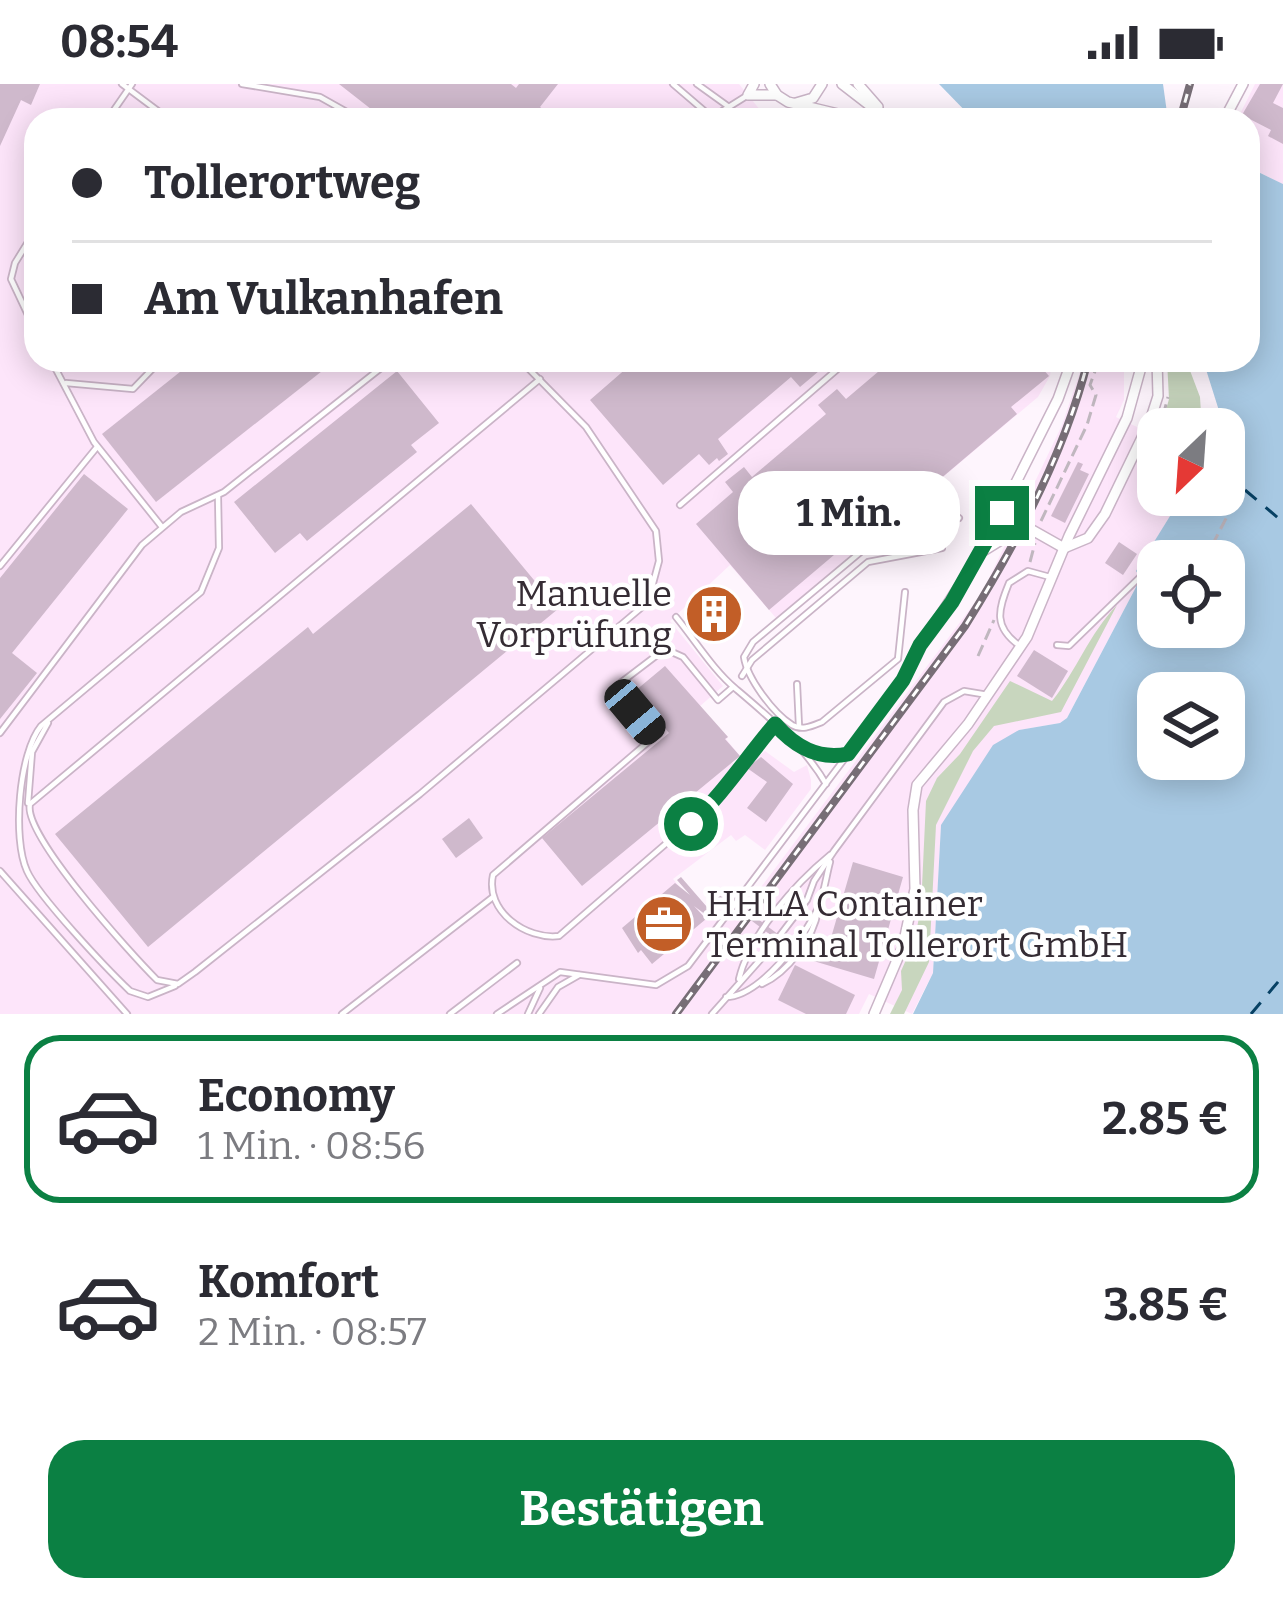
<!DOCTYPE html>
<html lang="de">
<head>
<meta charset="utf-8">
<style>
	body { margin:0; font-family:Bitter,serif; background:#f7f7f7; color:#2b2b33; height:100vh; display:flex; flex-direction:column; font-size:45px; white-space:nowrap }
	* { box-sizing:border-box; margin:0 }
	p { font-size:39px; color:#7c7c81 }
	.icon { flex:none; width:66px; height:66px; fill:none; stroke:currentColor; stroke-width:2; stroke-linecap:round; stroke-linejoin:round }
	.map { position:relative; height:930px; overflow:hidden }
	.details { display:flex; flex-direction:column; background:#fff; flex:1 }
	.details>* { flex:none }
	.hud { position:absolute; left:24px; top:24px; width:1236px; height:264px; border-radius:36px; box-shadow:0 6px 30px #0003; display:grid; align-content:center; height:264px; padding:0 48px; background:#fff }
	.needle { width:78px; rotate:205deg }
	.fabs { position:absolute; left:1137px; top:324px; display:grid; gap:24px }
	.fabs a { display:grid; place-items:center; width:108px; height:108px; border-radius:24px; background:#fff; box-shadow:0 6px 30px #0003; font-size:60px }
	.end { position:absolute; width:54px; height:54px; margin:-27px; border:15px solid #0b8043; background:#fff; box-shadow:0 0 0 6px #fff }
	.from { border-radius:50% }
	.bubble { position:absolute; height:84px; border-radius:36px; background:#fff; box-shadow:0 6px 30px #0003; font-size:39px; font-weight:700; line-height:84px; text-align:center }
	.car { position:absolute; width:36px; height:72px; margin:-36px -18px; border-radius:15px; box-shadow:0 0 9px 3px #0007; background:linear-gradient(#222 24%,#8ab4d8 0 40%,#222 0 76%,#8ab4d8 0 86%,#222 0) }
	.hud b { display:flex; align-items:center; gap:42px; height:114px; font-size:45px }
	.hud b+b { border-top:3px solid #e1e1e2 }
	.hud i { width:30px; height:30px; background:#2b2b33 }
	ul { padding:21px 0 0; list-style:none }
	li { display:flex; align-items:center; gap:36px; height:168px; margin:0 24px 18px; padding:0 24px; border:6px solid transparent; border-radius:36px }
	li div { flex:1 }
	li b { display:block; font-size:45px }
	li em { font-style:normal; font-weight:700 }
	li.on { border-color:#0b8043 }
	li>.icon { width:108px; height:108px; stroke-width:1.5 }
	.action { display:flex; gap:24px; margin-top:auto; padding:24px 48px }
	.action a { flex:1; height:138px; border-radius:36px; background:#0b8043; color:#fff; font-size:48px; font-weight:700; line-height:138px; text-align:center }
	.status { display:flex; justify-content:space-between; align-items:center; height:84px; padding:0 60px; background:#fff; direction:ltr }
	.status svg { height:33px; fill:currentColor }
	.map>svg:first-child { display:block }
</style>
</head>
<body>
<div class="status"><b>08:54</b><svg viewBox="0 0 49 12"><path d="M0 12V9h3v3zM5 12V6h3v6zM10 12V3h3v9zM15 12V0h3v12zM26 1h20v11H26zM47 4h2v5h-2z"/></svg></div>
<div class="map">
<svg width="1283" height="930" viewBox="0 0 1283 930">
	<rect width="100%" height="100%" fill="#fef5fd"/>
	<g fill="#fde5fa">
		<polygon points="0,0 739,0 765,32 775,24 784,36 36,36 36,276 1052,276 1050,292 1038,313 776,534 730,481 670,537 723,602 699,623 728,653 726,655 740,672 732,678 740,688 765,667 794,688 807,681 811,696 811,705 765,766 745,751 736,757 731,751 673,795 706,835 740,831 982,509 1062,341 1084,276 1124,276 1124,316 1116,333 1158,353 1158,411 1183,411 1136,487 1140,493 1135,505 1067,634 1060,639 1019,646 941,741 933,889 912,930 869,910 859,930 0,930"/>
		<polygon points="1255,0 1283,0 1283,100 1248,83 1248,36 1237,36"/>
	</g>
	<g fill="#c8d6be">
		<polygon points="1167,276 1186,276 1200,313 1202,345 1161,345 1169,315"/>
		<path d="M1117,521L1061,628L994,642L973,667L936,741L929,878L904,930H890L902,906L901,887L914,858L921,824L926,717L937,694L960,670L1010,597L1052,617C1077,586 1089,550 1117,521Z"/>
	</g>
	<g fill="#a8c9e3" fill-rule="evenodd">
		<polygon points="939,0 1163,0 1168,36 974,36"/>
		<path d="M1248,83L1283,100V930H913L933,889L941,741L993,661L1019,646L1060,639L1067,634L1135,505L1140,493L1136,487L1183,411H1224V345H1216L1221,333L1203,276H1248ZM1158,477H1224V543H1158ZM1158,609H1224V675H1158Z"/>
	</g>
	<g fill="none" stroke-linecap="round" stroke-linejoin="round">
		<g stroke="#074164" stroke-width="3" stroke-dasharray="15 12" stroke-linecap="butt">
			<polyline points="1245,406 1283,438"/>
			<polyline points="1251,930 1283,892"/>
		</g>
	</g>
	<g fill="#cfb9cc">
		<polygon points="0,0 40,0 31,21 21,16 0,62"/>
		<polygon points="339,0 511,0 516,4 519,0 558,0 540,23 556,36 385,36"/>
		<polygon points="1260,0 1283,0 1273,19 1283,24 1283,60 1268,52 1271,46 1242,31"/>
		<polygon points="195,276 336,276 156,418 102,350"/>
		<polygon points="636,276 810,276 819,287 800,303 791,293 718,355 728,370 719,377 717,374 709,381 699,370 663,401 590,316"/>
		<polygon points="892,276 1035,276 1049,292 1011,323 1017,330 887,440 880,432 769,526 696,440 733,408 725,398 744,383 752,393 826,330 818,321 837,305 846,315"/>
		<polygon points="397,287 439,339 411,361 417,368 307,457 300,449 275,469 234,418"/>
		<polygon points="1078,378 1083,380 1080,386 1089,390 1065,439 1051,432"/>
		<polygon points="84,390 128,425 12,569 37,589 0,635 0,494"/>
		<polygon points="471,420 558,525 148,863 55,750 308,543 313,550"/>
		<polygon points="1119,458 1137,470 1123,491 1105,479"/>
		<polygon points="715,509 734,532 724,541 729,545 722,550 719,545 712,551 693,528"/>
		<polygon points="1034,566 1068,587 1052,614 1017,592"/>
		<polygon points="665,582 728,653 725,655 740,672 582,802 542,754 669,649 635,607"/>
		<polygon points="761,673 793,700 766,738 747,724 767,698 747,684"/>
		<polygon points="469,734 483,754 456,774 442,755"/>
		<polygon points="853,778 903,793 874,895 800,873 724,816 706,831 694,822 706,835 652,880 641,866 638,869 622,844 675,799 690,811 677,796 681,793 707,823 723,809 802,868 826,871"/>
		<polygon points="795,881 855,911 846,930 806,930 778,916"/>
	</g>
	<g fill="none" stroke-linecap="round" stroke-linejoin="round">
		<defs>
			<g id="service">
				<polyline points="122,0 170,36"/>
				<polyline points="242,0 320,13 361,36"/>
				<polyline points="673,0 715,36"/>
				<polyline points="697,0 729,23"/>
				<polyline points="107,36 132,0"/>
				<polyline points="708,36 748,11"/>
				<polyline points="36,145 15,179 11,195 36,248"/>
				<polyline points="51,276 94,358 162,443"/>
				<path d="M520,276L586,343L656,447L659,477L648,518L420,710L195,888L178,900L157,896C131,870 22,750 30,720L540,295"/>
				<polyline points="66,299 133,305 161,276"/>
				<polyline points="680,421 848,276"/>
				<polyline points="0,482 97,363"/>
				<path d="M905,508L898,575L822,638C812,642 802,647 792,641C773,629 747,594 744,573L753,558L912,425L931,418L959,434"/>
				<path d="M676,533C695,556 713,586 736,605C768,632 805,663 826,700"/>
				<polyline points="1057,561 1069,562 1140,493"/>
				<path d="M1020,562C993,543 998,526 1009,499L1028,487L1050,493"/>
				<polyline points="742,592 752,576 868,478 942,464"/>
				<polyline points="797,600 799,642"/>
				<path d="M733,603L718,616L683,573L665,565L615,603L655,652L493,791C485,827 526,856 559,852L720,713L737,684L775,640"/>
				<polyline points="0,649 142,461 181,428 224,408 391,276"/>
				<polyline points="796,659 823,673 846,671"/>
				<polyline points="28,719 32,668 48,639"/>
				<polyline points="0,787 127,930"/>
				<path d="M739,895C749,851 796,799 830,771"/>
				<path d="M762,900C787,889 814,854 818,826"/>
				<path d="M175,902L148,913L130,907C107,885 38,812 27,787C12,754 19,669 41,642L201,508L219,464L218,412"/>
				<path d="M726,913C759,913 805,853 818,824C824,810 826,793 830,778"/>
				<polyline points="342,930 493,813"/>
				<polyline points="450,930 517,879"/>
				<polyline points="497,930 560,888 656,901 688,882 892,612 929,549"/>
				<polyline points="528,930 540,904"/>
				<polyline points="539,930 558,903 579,891"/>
				<polyline points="712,930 768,867 807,816 814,797 834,767 944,618 964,607 988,611"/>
			</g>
			<g id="minor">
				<polyline points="754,0 748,11 777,11"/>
				<polyline points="770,0 777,11 788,18 863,36"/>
				<polyline points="842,0 886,34"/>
				<polyline points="858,0 878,23"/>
				<polyline points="796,19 813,14 822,0"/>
				<polyline points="1224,36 1243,0"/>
				<polyline points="1002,429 1064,464"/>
				<polyline points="1064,464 1088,454 1105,430 1150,337 1158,312 1157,276"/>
				<polyline points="985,466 1006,453 1029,449"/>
				<polyline points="929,549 980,470 1058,315 1072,276"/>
				<polyline points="874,930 903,862 915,805 913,726 917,701 968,640 1027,553 1069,452 1127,334 1143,276"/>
			</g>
		</defs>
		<use href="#service" stroke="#cab4c7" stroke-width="8"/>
		<use href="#minor" stroke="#cab4c7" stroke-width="12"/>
		<g stroke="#c0b7bf" stroke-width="3" stroke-dasharray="12 6" stroke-linecap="butt">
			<polyline points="1163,332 1168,313"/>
			<polyline points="1147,368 1158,346"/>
			<polyline points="1224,395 1245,406"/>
			<polyline points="1041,437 1087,341 1096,311 1090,301 1099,276"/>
			<polyline points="1204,477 1233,421"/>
			<polyline points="1030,478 1035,459"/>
			<polyline points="978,572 994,536"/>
		</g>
		<use href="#service" stroke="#fff" stroke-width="4.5"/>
		<use href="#minor" stroke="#fff" stroke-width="9"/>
		<defs>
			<g id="rail">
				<polyline points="1180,36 1190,0"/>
				<path d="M676,930L965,542C1016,461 1065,369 1088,276"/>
			</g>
		</defs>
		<use href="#rail" stroke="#776e76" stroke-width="8"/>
		<use href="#rail" stroke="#fff" stroke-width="3" stroke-dasharray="9" stroke-linecap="butt"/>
	</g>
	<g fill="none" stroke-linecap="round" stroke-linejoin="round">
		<path stroke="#0b8043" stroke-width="15" d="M691,740C723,710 746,674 775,640C795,663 818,676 848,670L903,596L920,561L952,518L1002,429"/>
	</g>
	<defs>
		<symbol id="building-disc" viewBox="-11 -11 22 22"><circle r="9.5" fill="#c25e27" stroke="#fff"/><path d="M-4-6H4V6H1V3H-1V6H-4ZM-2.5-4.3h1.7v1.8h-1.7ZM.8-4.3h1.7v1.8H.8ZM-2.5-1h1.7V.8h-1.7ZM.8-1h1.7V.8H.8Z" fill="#fff"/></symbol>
		<symbol id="office-disc" viewBox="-11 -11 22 22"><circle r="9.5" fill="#c25e27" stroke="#fff"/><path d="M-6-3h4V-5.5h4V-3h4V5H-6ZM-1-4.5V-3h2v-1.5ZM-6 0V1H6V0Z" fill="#fff"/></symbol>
	</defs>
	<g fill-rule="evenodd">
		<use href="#building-disc" x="681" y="497" width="66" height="66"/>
		<use href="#office-disc" x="631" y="807" width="66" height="66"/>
	</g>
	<g text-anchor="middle" stroke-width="9" stroke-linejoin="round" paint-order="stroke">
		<g font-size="36" fill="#352c34" stroke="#fff" text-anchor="end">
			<text x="672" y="522">Manuelle<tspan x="672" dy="41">Vorprüfung</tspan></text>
			<text x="706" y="832" text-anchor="start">HHLA Container<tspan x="706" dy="41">Terminal Tollerort GmbH</tspan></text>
		</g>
	</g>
</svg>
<div class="fabs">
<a><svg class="needle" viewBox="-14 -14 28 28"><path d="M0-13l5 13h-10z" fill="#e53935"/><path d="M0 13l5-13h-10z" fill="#7c7c81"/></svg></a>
<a><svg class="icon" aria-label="locate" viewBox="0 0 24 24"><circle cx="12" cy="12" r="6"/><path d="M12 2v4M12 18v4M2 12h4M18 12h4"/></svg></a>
<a><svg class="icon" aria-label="layers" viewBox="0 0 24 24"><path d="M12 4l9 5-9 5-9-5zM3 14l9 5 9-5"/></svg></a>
</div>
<i class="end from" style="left:691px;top:740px"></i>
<i class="end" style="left:1002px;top:429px"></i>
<div class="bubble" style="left:738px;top:387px;width:222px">1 Min.</div>
<i class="car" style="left:635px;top:628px;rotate:140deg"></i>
<div class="hud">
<b><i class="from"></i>Tollerortweg</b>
<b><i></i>Am Vulkanhafen</b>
</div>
</div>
<section class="details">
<ul>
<li class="on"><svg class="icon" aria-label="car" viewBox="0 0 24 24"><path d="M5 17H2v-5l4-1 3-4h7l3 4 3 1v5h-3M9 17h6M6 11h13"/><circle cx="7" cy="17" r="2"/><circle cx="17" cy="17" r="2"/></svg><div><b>Economy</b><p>1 Min. · 08:56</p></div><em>2.85 €</em></li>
<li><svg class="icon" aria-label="car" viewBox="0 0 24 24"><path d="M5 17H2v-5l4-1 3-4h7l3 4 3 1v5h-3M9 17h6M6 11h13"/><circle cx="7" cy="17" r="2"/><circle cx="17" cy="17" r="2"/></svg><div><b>Komfort</b><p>2 Min. · 08:57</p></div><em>3.85 €</em></li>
</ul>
<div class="action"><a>Bestätigen</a></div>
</section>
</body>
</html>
